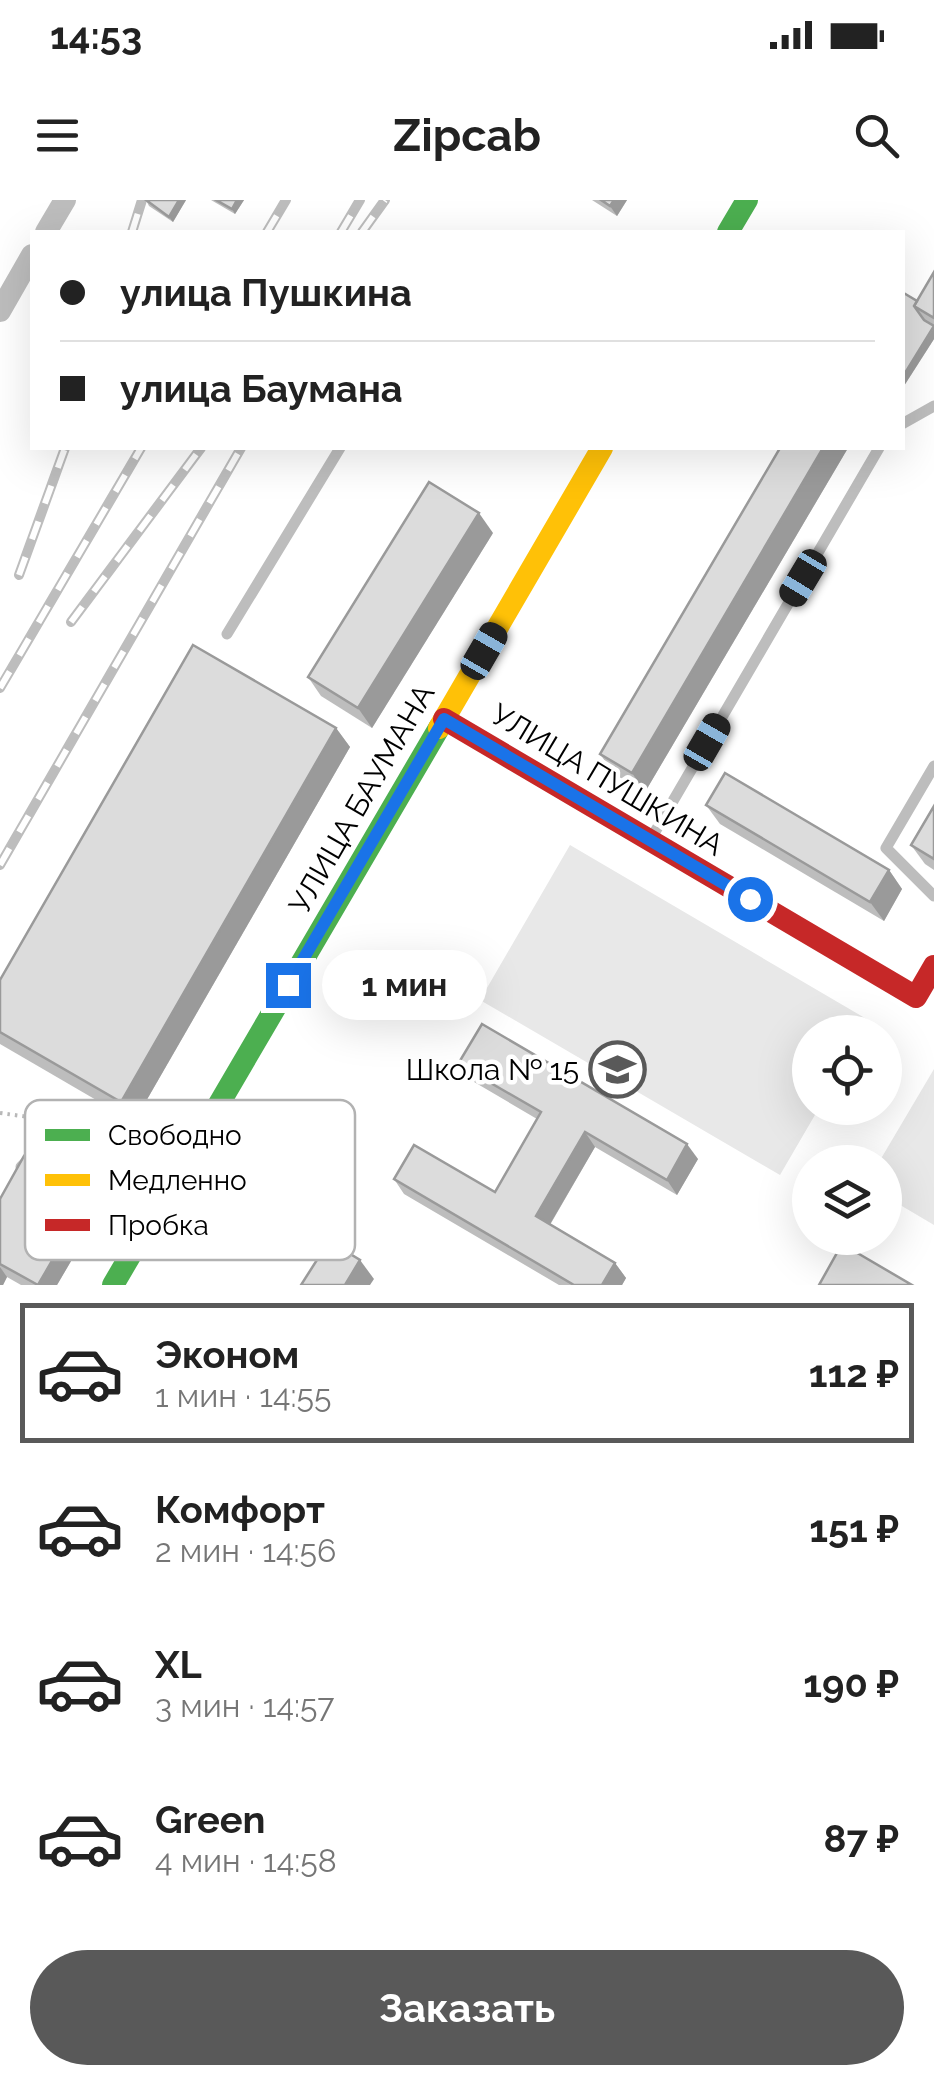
<!DOCTYPE html>
<html lang="ru">
<head>
<meta charset="utf-8">
<style>
	body { margin:0; font-family:Raleway,sans-serif; background:#f6f6f6; color:#222; height:100vh; display:flex; flex-direction:column; font-size:38px; white-space:nowrap }
	* { box-sizing:border-box; margin:0 }
	p { font-size:32px; color:#767676 }
	.icon { flex:none; width:55px; height:55px; fill:none; stroke:currentColor; stroke-width:2; stroke-linecap:round; stroke-linejoin:round }
	.map { position:relative; height:1085px; overflow:hidden }
	.details { display:flex; flex-direction:column; background:#fff; flex:1 }
	.details>* { flex:none }
	.top-card { position:absolute; left:30px; top:30px; width:875px; height:220px; border-radius:0px; box-shadow:0 10px 40px #0002; display:grid; align-content:center; height:220px; padding:0 30px; background:#fff }
	.fabs { position:absolute; left:792px; top:815px; display:grid; gap:20px }
	.fabs a { display:grid; place-items:center; width:110px; height:110px; border-radius:50%; background:#fff; box-shadow:0 10px 40px #0002; font-size:50px }
	.end { position:absolute; width:45px; height:45px; margin:-22px; border:12px solid #1a73e8; background:#fff; box-shadow:0 0 0 5px #fff }
	.from { border-radius:50% }
	.bubble { position:absolute; height:70px; border-radius:35px; background:#fff; box-shadow:0 10px 40px #0002; font-size:32px; font-weight:700; line-height:70px; text-align:center }
	.car { position:absolute; width:30px; height:60px; margin:-30px -15px; border-radius:12px; box-shadow:0 0 8px 2px #0007; background:linear-gradient(#222 24%,#8ab4d8 0 40%,#222 0 76%,#8ab4d8 0 86%,#222 0) }
	.top-card b { display:flex; align-items:center; gap:35px; height:95px; font-size:38px }
	.top-card b+b { border-top:2px solid #e0e0e0 }
	.top-card i { width:25px; height:25px; background:#222 }
	ul { padding:18px 0 0; list-style:none }
	li { display:flex; align-items:center; gap:30px; height:140px; margin:0 20px 15px; padding:0 10px; border:5px solid transparent; border-radius:0px }
	li div { flex:1 }
	li b { display:block; font-size:38px }
	li em { font-style:normal; font-weight:700 }
	li.current { border-color:#595959 }
	li>.icon { width:90px; height:90px; stroke-width:1.5 }
	.cta { display:flex; gap:20px; margin-top:auto; padding:20px 30px }
	.cta a { flex:1; height:115px; border-radius:60px; background:#595959; color:#fff; font-size:40px; font-weight:700; line-height:115px; text-align:center }
	.status { display:flex; justify-content:space-between; align-items:center; height:70px; padding:0 50px; background:#fff; direction:ltr }
	.status svg { height:28px; fill:currentColor }
	header { display:flex; justify-content:space-between; align-items:center; height:130px; padding:0 30px; background:#fff; font-size:45px; font-weight:700 }
	.map>svg:first-child { display:block }
</style>
</head>
<body>
<div class="status"><b>14:53</b><svg viewBox="0 0 49 12"><path d="M0 12V9h3v3zM5 12V6h3v6zM10 12V3h3v9zM15 12V0h3v12zM26 1h20v11H26zM47 4h2v5h-2z"/></svg></div>
<header><svg class="icon" aria-label="menu" viewBox="0 0 24 24"><path d="M4 6h16M4 12h16M4 18h16"/></svg>Zipcab<svg class="icon" aria-label="search" viewBox="0 0 24 24"><circle cx="10" cy="10" r="6"/><path d="M15 15l6 6"/></svg></header>
<div class="map">
<svg width="934" height="1085" viewBox="0 0 934 1085">
	<rect width="100%" height="100%" fill="#fff"/>
	<g fill="#e8e8e8">
		<polygon points="570,645 870,821 863,832 810,832 810,908 819,908 780,975 480,800"/>
		<polygon points="934,869 934,1025 885,996 885,962 879,962"/>
	</g>
	<g fill="none" stroke-linecap="round" stroke-linejoin="round">
		<polyline stroke="#b8b8b8" stroke-width="4" stroke-dasharray="2.5 5" stroke-linecap="butt" points="0,913 36,918 52,938"/>
		<g stroke="#bdbdbd" stroke-width="11">
			<polyline points="902,224 934,206"/>
			<polyline points="227,434 340,248"/>
			<polyline points="934,566 886,648 934,696"/>
			<polyline points="652,637 879,248"/>
			<polyline points="21,967 29,959 43,953 146,1015"/>
		</g>
		<g stroke="#bdbdbd" stroke-width="22">
			<polyline points="46,32 65,0"/>
			<polyline points="0,111 32,55"/>
		</g>
		<g stroke="#4caf50" stroke-width="22">
			<polyline points="728,32 747,0"/>
			<polyline points="113,1085 439,528"/>
		</g>
		<polyline stroke="#ffc107" stroke-width="22" points="439,528 602,248"/>
		<polyline stroke="#c62828" stroke-width="22" points="444,519 916,797 934,766"/>
		<defs>
			<g id="rail">
				<polyline points="132,32 142,0"/>
				<polyline points="267,32 286,0"/>
				<polyline points="341,32 360,0"/>
				<polyline points="362,32 385,0"/>
				<polyline points="19,375 65,248"/>
				<polyline points="71,422 201,248"/>
				<polyline points="0,488 141,248"/>
				<polyline points="0,665 241,248"/>
			</g>
		</defs>
		<use href="#rail" stroke="#bdbdbd" stroke-width="10"/>
		<use href="#rail" stroke="#fff" stroke-width="6" stroke-dasharray="19" stroke-linecap="butt"/>
	</g>
	<g fill="#bdbdbd">
		<polygon points="146,0 186,0 173,22 149,6"/>
		<polygon points="211,0 244,0 235,14"/>
		<polygon points="592,0 627,0 617,16"/>
		<polygon points="934,72 934,139 902,189 917,101"/>
		<polygon points="780,248 848,248 645,592 614,574 600,554"/>
		<polygon points="493,333 372,528 321,496 308,477"/>
		<polygon points="336,528 350,547 134,922 0,844 0,780"/>
		<polygon points="706,605 889,670 902,689 884,721 720,624"/>
		<polygon points="934,606 934,670 925,664 911,645"/>
		<polygon points="458,864 698,959 677,995 595,947 550,1025 615,1063 626,1078 622,1085 559,1085 404,994 394,979 495,992 537,919 469,879"/>
		<polygon points="255,963 238,997 220,988 216,983"/>
		<polygon points="0,999 101,1010 57,1085 21,1085 7,1077 3,1085 0,1085"/>
	</g>
	<g fill="#9a9a9a">
		<polygon points="179,0 186,0 173,22 169,17"/>
		<polygon points="237,0 244,0 235,14 232,9"/>
		<polygon points="614,0 627,0 617,16 610,6"/>
		<polygon points="934,128 934,139 902,189 902,178"/>
		<polygon points="823,248 848,248 645,592 632,573"/>
		<polygon points="479,313 493,333 372,528 358,508"/>
		<polygon points="336,528 350,547 134,922 121,902"/>
		<polygon points="889,670 902,689 884,721 870,702"/>
		<polygon points="585,932 595,947 546,1031 536,1016"/>
		<polygon points="687,944 698,959 677,995 667,980"/>
		<polygon points="251,958 255,963 238,997 234,992"/>
		<polygon points="90,995 101,1010 57,1085 38,1085"/>
		<polygon points="360,1060 374,1079 370,1085 345,1085"/>
		<polygon points="615,1063 626,1078 622,1085 602,1085"/>
		<polygon points="0,1067 7,1077 3,1085 0,1085"/>
	</g>
	<g fill="#dcdcdc" stroke="#9a9a9a" stroke-width="2.5">
		<polygon points="146,0 179,0 169,17"/>
		<polygon points="216,0 237,0 232,9"/>
		<polygon points="601,0 614,0 610,6"/>
		<polygon points="934,72 934,118 914,106"/>
		<polygon points="902,92 917,101 914,106 924,120 934,126 902,178"/>
		<polygon points="780,248 823,248 632,573 600,554"/>
		<polygon points="429,282 479,313 358,508 308,477"/>
		<polygon points="193,445 336,528 121,902 0,832 0,780"/>
		<polygon points="725,573 889,670 870,702 706,605"/>
		<polygon points="934,606 934,659 911,645"/>
		<polygon points="482,824 687,944 667,980 585,932 536,1016 615,1063 602,1085 574,1085 394,979 414,945 495,992 541,912 458,864"/>
		<polygon points="24,956 90,995 38,1085 0,1064 0,999"/>
		<polygon points="329,1041 360,1060 345,1085 301,1085"/>
		<polygon points="842,1044 912,1085 819,1085"/>
	</g>
	<g fill="none" stroke-linecap="round" stroke-linejoin="round">
		<polyline stroke="#1a73e8" stroke-width="12" points="288,785 444,519 750,699"/>
	</g>
	<defs>
		<symbol id="school-ring" viewBox="-11 -11 22 22"><circle r="9.5" fill="#fff" stroke="#595959" stroke-width="1.5"/><path d="M0-5L7-2L0 1L-7-2ZM-4 1L0 2.5L4 1V4Q0 6-4 4Z" fill="#595959"/></symbol>
	</defs>
	<g fill-rule="evenodd">
		<use href="#school-ring" x="586" y="838" width="63" height="63"/>
	</g>
	<g text-anchor="middle" stroke-width="9" stroke-linejoin="round" paint-order="stroke">
		<g font-size="30" fill="#000" stroke="#fff">
			<text transform="translate(607 580) rotate(31)" y="10">УЛИЦА ПУШКИНА</text>
			<text transform="translate(362 599) rotate(-60)" y="10">УЛИЦА БАУМАНА</text>
		</g>
		<g font-size="30" fill="#000" stroke="#fff" text-anchor="end">
			<text x="579" y="880">Школа № 15</text>
		</g>
	</g>
	<rect x="25" y="900" width="330" height="160" rx="15" fill="#fff" stroke="#b2b2b2" stroke-width="2.5"/>
	<rect x="45" y="929" width="45" height="12" fill="#4caf50"/>
	<rect x="45" y="974" width="45" height="12" fill="#ffc107"/>
	<rect x="45" y="1019" width="45" height="12" fill="#c62828"/>
	<g font-size="28" fill="#000">
		<text x="108" y="945">Свободно</text>
		<text x="108" y="990">Медленно</text>
		<text x="108" y="1035">Пробка</text>
	</g>
</svg>
<div class="fabs">
<a><svg class="icon" aria-label="locate" viewBox="0 0 24 24"><circle cx="12" cy="12" r="6"/><path d="M12 2v4M12 18v4M2 12h4M18 12h4"/></svg></a>
<a><svg class="icon" aria-label="layers" viewBox="0 0 24 24"><path d="M12 4l9 5-9 5-9-5zM3 14l9 5 9-5"/></svg></a>
</div>
<i class="end from" style="left:750px;top:699px"></i>
<i class="end" style="left:288px;top:785px"></i>
<div class="bubble" style="left:322px;top:750px;width:165px">1 мин</div>
<i class="car" style="left:803px;top:378px;rotate:211deg"></i>
<i class="car" style="left:484px;top:451px;rotate:30deg"></i>
<i class="car" style="left:707px;top:542px;rotate:30deg"></i>
<div class="top-card">
<b><i class="from"></i>улица Пушкина</b>
<b><i></i>улица Баумана</b>
</div>
</div>
<section class="details">
<ul>
<li class="current"><svg class="icon" aria-label="car" viewBox="0 0 24 24"><path d="M5 17H2v-5l4-1 3-4h7l3 4 3 1v5h-3M9 17h6M6 11h13"/><circle cx="7" cy="17" r="2"/><circle cx="17" cy="17" r="2"/></svg><div><b>Эконом</b><p>1 мин · 14:55</p></div><em>112 ₽</em></li>
<li><svg class="icon" aria-label="car" viewBox="0 0 24 24"><path d="M5 17H2v-5l4-1 3-4h7l3 4 3 1v5h-3M9 17h6M6 11h13"/><circle cx="7" cy="17" r="2"/><circle cx="17" cy="17" r="2"/></svg><div><b>Комфорт</b><p>2 мин · 14:56</p></div><em>151 ₽</em></li>
<li><svg class="icon" aria-label="car" viewBox="0 0 24 24"><path d="M5 17H2v-5l4-1 3-4h7l3 4 3 1v5h-3M9 17h6M6 11h13"/><circle cx="7" cy="17" r="2"/><circle cx="17" cy="17" r="2"/></svg><div><b>XL</b><p>3 мин · 14:57</p></div><em>190 ₽</em></li>
<li><svg class="icon" aria-label="car" viewBox="0 0 24 24"><path d="M5 17H2v-5l4-1 3-4h7l3 4 3 1v5h-3M9 17h6M6 11h13"/><circle cx="7" cy="17" r="2"/><circle cx="17" cy="17" r="2"/></svg><div><b>Green</b><p>4 мин · 14:58</p></div><em>87 ₽</em></li>
</ul>
<div class="cta"><a>Заказать</a></div>
</section>
</body>
</html>
